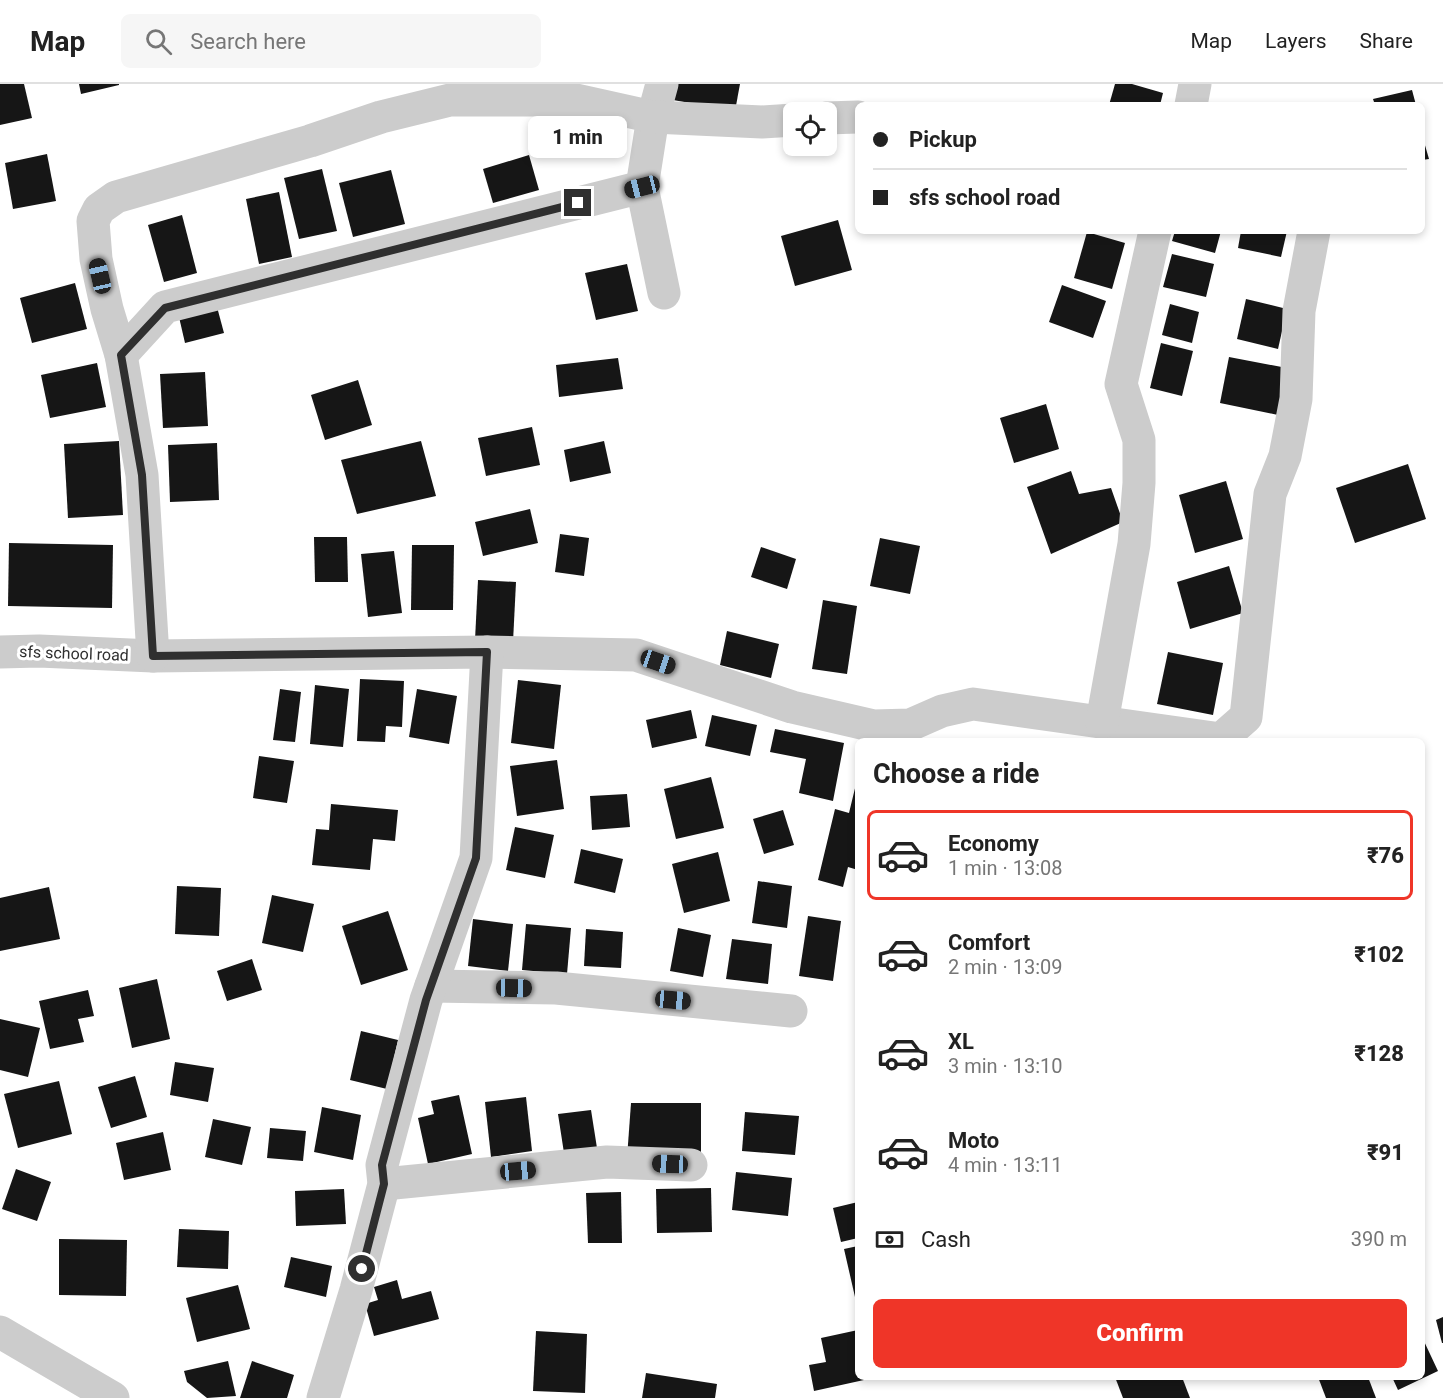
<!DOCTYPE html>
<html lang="en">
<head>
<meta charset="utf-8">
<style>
	body { margin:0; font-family:Roboto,sans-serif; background:#f6f6f6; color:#222; height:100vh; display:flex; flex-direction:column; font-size:22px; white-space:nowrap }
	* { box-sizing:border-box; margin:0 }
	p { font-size:20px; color:#767676 }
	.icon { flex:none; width:33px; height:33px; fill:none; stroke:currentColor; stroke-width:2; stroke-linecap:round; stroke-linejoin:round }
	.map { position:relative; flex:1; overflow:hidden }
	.sheet { position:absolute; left:855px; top:654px; width:570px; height:642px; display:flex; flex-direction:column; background:#fff; border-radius:9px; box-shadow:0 3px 9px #0003 }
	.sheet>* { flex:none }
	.banner { position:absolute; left:855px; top:18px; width:570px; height:132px; border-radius:9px; box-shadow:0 3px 9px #0003; display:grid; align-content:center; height:132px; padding:0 18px; background:#fff }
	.tools { position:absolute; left:783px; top:18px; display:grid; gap:12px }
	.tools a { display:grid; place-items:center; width:54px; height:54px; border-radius:9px; background:#fff; box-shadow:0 3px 9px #0003; font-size:30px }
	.end { position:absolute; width:27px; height:27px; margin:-14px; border:8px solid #2f2f2f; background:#fff; box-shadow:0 0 0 3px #fff }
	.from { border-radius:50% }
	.bubble { position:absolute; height:42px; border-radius:9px; background:#fff; box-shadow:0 3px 9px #0003; font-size:20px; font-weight:800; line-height:42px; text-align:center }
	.car { position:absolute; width:18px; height:36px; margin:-18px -9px; border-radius:8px; box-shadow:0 0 4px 2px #0007; background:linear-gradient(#222 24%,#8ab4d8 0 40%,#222 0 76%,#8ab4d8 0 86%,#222 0) }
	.banner b { display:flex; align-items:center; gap:21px; height:57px; font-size:22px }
	.banner b+b { border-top:2px solid #e0e0e0 }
	.banner i { width:15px; height:15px; background:#222 }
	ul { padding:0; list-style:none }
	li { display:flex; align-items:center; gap:18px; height:90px; margin:0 12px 9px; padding:0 6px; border:3px solid transparent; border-radius:9px }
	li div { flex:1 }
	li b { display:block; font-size:22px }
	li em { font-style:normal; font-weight:800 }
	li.selected { border-color:#ef3528 }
	li>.icon { width:54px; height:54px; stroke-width:1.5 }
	h2 { padding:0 18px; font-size:27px; line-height:72px }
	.pay { display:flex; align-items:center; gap:15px; height:66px; padding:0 18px; font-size:22px }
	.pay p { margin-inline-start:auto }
	.button { display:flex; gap:12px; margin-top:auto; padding:12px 18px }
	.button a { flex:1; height:69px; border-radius:9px; background:#ef3528; color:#fff; font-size:24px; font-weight:800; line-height:69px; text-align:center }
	header { display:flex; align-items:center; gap:36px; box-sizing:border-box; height:84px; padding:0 30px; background:#fff; border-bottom:2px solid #e0e0e0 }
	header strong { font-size:28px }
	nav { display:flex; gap:33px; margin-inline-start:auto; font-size:21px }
	.search { width:420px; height:54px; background:#f6f6f6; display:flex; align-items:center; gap:15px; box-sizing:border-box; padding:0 21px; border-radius:9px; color:#767676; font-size:22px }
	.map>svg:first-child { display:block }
</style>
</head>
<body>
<header>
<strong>Map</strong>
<div class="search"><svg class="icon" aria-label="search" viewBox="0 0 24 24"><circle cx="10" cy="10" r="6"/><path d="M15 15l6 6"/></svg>Search here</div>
<nav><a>Map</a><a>Layers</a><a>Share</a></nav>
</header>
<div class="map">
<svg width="1443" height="1314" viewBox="0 0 1443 1314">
	<rect width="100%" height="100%" fill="#fff"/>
	<g fill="#161616">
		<polygon points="0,0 24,0 32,34 0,41"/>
		<polygon points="79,0 119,0 119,1 81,10"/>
		<polygon points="676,0 740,0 735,27 673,16"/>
		<polygon points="1115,0 1132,0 1163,9 1160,21 1109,21"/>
		<polygon points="1412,6 1416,21 1375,21 1373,15"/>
		<polygon points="1422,51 1429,75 1422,76"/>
		<polygon points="47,70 56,117 13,125 5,79"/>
		<polygon points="529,71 539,106 493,119 483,85"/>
		<polygon points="322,85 337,147 299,155 284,94"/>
		<polygon points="391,86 405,140 353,153 339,99"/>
		<polygon points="279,108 292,173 259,180 246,115"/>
		<polygon points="182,131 197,189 164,198 148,141"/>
		<polygon points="838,136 852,186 795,202 781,152"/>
		<polygon points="1175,147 1221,147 1215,169 1172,157"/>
		<polygon points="1241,147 1287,147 1281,173 1238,164"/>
		<polygon points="1087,148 1125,159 1112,205 1074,194"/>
		<polygon points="1172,170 1214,180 1206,213 1163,203"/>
		<polygon points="627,180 638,227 596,236 585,189"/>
		<polygon points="75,199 87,245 32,259 20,214"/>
		<polygon points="1062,201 1106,217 1093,254 1049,238"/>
		<polygon points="1246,215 1287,225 1278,265 1237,255"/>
		<polygon points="1170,220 1199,228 1192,259 1162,251"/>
		<polygon points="217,223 224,249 185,259 179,233"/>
		<polygon points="1161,259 1193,267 1182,312 1150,304"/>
		<polygon points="1229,273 1287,284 1278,331 1220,319"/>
		<polygon points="618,274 623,305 559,313 556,281"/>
		<polygon points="97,279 106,323 50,334 41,291"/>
		<polygon points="205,288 208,342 163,344 160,290"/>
		<polygon points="358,296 372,341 325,356 311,311"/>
		<polygon points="1046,320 1059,365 1014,379 1000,334"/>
		<polygon points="532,343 540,381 486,392 478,354"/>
		<polygon points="119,357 123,431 68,434 64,360"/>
		<polygon points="421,357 436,412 357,430 341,376"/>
		<polygon points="604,357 611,389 570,398 564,366"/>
		<polygon points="217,359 219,416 170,418 168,361"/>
		<polygon points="1408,380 1426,435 1355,459 1336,404"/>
		<polygon points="1071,387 1079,410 1111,404 1123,438 1051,470 1027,403"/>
		<polygon points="1226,397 1243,455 1195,469 1179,411"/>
		<polygon points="530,425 538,459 483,472 475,438"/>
		<polygon points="560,450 589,454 584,492 555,488"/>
		<polygon points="314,453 347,453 348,498 315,498"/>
		<polygon points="880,454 920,462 910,510 870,502"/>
		<polygon points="9,459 113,461 112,524 8,522"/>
		<polygon points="412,461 454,461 453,526 411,526"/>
		<polygon points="761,463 796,475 787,505 751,493"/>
		<polygon points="394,467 402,529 368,533 361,470"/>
		<polygon points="1229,482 1243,529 1190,545 1177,498"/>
		<polygon points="478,496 516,498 513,558 475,556"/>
		<polygon points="823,516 857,522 847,590 812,585"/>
		<polygon points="727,547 779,560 771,594 720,581"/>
		<polygon points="1168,568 1223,579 1213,631 1157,620"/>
		<polygon points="360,595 404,597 402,643 386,642 385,658 357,657"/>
		<polygon points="518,596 561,601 554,665 511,659"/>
		<polygon points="315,601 349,605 343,663 310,660"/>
		<polygon points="280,605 301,608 295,658 273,656"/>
		<polygon points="417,605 457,612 449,660 409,653"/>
		<polygon points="691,626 697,654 652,664 646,636"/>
		<polygon points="712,631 757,641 750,672 705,662"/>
		<polygon points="775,645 844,659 833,717 799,709 806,675 770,668"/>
		<polygon points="259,672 294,677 287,719 253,714"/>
		<polygon points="557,676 564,725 517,732 510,682"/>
		<polygon points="711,693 724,744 676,755 664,705"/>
		<polygon points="857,696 858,786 848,783 843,803 818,796 835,725 849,729"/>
		<polygon points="627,710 630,743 592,746 590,712"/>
		<polygon points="331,720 398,726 395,757 373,755 370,786 312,781 316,745 329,746"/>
		<polygon points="783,726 794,761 764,770 753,735"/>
		<polygon points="515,743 554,751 545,794 506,786"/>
		<polygon points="581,765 623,775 615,809 574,799"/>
		<polygon points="718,768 730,817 684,829 672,780"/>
		<polygon points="758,797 792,802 787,844 752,839"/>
		<polygon points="177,802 221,804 219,852 175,850"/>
		<polygon points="49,803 60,855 0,867 0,814"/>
		<polygon points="272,811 314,820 303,868 262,859"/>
		<polygon points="388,827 408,886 361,901 342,842"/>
		<polygon points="808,832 841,837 833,897 799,892"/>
		<polygon points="473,835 513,840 508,887 468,882"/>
		<polygon points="526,840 571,844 567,890 522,886"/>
		<polygon points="678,844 711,851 703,893 670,887"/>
		<polygon points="586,845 623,848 621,884 584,882"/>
		<polygon points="732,855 772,860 768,900 726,895"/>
		<polygon points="252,875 262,906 227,917 217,887"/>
		<polygon points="157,895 170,955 132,964 119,904"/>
		<polygon points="88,906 94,932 78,935 84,958 50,965 39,917"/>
		<polygon points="0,935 40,944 28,993 0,986"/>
		<polygon points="361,947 398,956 387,1005 350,996"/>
		<polygon points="175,978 214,984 208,1018 170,1011"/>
		<polygon points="135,992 147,1033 111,1044 98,1003"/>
		<polygon points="59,997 72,1050 18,1064 4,1010"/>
		<polygon points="459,1011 472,1070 428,1080 418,1034 434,1030 431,1017"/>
		<polygon points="526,1013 532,1067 491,1073 485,1018"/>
		<polygon points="631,1019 701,1019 701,1074 627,1074"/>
		<polygon points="322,1023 361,1031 353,1076 314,1068"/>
		<polygon points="591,1026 597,1064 564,1069 558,1030"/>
		<polygon points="745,1028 799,1032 795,1071 742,1067"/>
		<polygon points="213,1035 251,1043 242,1081 205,1073"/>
		<polygon points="270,1044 306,1047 303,1077 267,1074"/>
		<polygon points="163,1048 171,1086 124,1096 116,1059"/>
		<polygon points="16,1085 51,1098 37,1137 2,1125"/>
		<polygon points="736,1088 792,1094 788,1132 732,1126"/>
		<polygon points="711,1104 712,1148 657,1149 656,1105"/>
		<polygon points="344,1105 346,1140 296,1142 295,1107"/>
		<polygon points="621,1108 622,1159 588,1159 586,1109"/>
		<polygon points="858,1118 858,1154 841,1158 833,1124"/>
		<polygon points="179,1145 229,1147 228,1185 177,1183"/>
		<polygon points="59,1155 127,1156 126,1212 59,1211"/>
		<polygon points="858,1162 858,1212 855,1213 844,1165"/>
		<polygon points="291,1173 332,1182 326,1213 284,1203"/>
		<polygon points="397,1196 402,1215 431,1207 439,1235 374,1252 365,1220 378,1216 374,1203"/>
		<polygon points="238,1201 250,1245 197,1258 186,1214"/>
		<polygon points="1443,1233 1443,1259 1442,1259 1436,1236"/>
		<polygon points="858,1246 858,1293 873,1294 814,1307 809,1281 826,1278 821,1254"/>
		<polygon points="536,1247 587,1250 585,1309 533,1307"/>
		<polygon points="1422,1253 1438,1287 1398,1306 1392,1293 1422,1293"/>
		<polygon points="228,1277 236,1312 207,1314 187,1298 184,1287"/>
		<polygon points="252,1277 294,1291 287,1314 240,1314"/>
		<polygon points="646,1289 717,1300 715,1314 642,1314"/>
		<polygon points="1115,1293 1182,1293 1190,1314 1123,1314"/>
		<polygon points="1318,1293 1368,1293 1376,1314 1326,1314"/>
	</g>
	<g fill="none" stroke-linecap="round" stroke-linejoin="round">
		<g stroke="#ccc" stroke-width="33">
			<polyline points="662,0 653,33 642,103 664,209"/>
			<polyline points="1191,21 1195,0"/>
			<polyline points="826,34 858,33"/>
			<polyline points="121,271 165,223 642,103"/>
			<polyline points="0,568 39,567 153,572 487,568 636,571 792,623 874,642 910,641 942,627 973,620 1221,655 1246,633 1270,410 1285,372 1296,315 1299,227 1314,147"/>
			<polyline points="153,572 142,391 121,271 107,225 96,175 93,137 99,125 116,113 310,57 381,33 450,16 576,16 653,33 762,38 794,36"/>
			<polyline points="1102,638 1134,460 1139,399 1139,356 1121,300 1155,147"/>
			<polyline points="431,902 556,904 791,927"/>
			<polyline points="384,1100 607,1078 691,1081"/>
			<polyline points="323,1314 356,1206 384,1100 382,1081 426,916 476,774 487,568"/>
		</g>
		<polyline stroke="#ccc" stroke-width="33" points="0,1248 113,1314"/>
	</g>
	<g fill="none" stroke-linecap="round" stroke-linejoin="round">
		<polyline stroke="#2f2f2f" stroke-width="8" points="362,1185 384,1100 382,1081 426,916 476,774 487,568 153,572 142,391 121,271 165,224 578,119"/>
	</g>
	<g text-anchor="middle" stroke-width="6" stroke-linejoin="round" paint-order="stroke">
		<g font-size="16" fill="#2f2f2f" stroke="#fff">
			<text transform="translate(74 569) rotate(2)" y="6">sfs school road</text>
		</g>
	</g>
</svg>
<div class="tools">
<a><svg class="icon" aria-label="locate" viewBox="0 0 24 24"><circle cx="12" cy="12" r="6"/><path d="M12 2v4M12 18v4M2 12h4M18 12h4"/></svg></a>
</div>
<i class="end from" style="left:362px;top:1185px"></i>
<i class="end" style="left:578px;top:119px"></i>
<div class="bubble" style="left:528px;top:32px;width:99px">1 min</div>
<i class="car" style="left:642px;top:103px;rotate:256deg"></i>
<i class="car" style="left:100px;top:192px;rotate:347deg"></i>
<i class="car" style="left:658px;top:578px;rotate:109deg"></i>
<i class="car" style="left:514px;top:904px;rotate:91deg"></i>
<i class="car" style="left:673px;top:916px;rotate:95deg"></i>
<i class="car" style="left:670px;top:1080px;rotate:272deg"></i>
<i class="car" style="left:518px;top:1087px;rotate:85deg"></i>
<div class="banner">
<b><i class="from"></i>Pickup</b>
<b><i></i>sfs school road</b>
</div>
<section class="sheet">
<h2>Choose a ride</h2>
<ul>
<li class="selected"><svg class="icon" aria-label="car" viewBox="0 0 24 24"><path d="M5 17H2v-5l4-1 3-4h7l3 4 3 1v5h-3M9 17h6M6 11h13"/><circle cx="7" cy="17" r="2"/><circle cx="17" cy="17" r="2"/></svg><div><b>Economy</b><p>1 min · 13:08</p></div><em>₹76</em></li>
<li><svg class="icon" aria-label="car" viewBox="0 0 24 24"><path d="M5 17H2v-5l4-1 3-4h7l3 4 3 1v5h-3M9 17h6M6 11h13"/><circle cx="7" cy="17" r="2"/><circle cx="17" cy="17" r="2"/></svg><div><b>Comfort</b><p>2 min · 13:09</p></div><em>₹102</em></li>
<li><svg class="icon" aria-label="car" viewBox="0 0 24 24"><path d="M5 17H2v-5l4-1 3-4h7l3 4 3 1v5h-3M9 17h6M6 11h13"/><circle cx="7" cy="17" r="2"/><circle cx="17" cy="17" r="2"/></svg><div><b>XL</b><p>3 min · 13:10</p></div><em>₹128</em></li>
<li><svg class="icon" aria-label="car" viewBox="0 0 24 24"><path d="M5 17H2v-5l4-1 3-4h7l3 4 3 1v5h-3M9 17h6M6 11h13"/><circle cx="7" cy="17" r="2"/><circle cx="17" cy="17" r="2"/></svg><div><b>Moto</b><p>4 min · 13:11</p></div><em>₹91</em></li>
</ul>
<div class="pay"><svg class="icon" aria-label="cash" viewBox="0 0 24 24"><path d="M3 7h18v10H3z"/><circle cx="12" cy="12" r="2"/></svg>Cash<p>390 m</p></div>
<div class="button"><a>Confirm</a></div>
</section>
</div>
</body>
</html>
